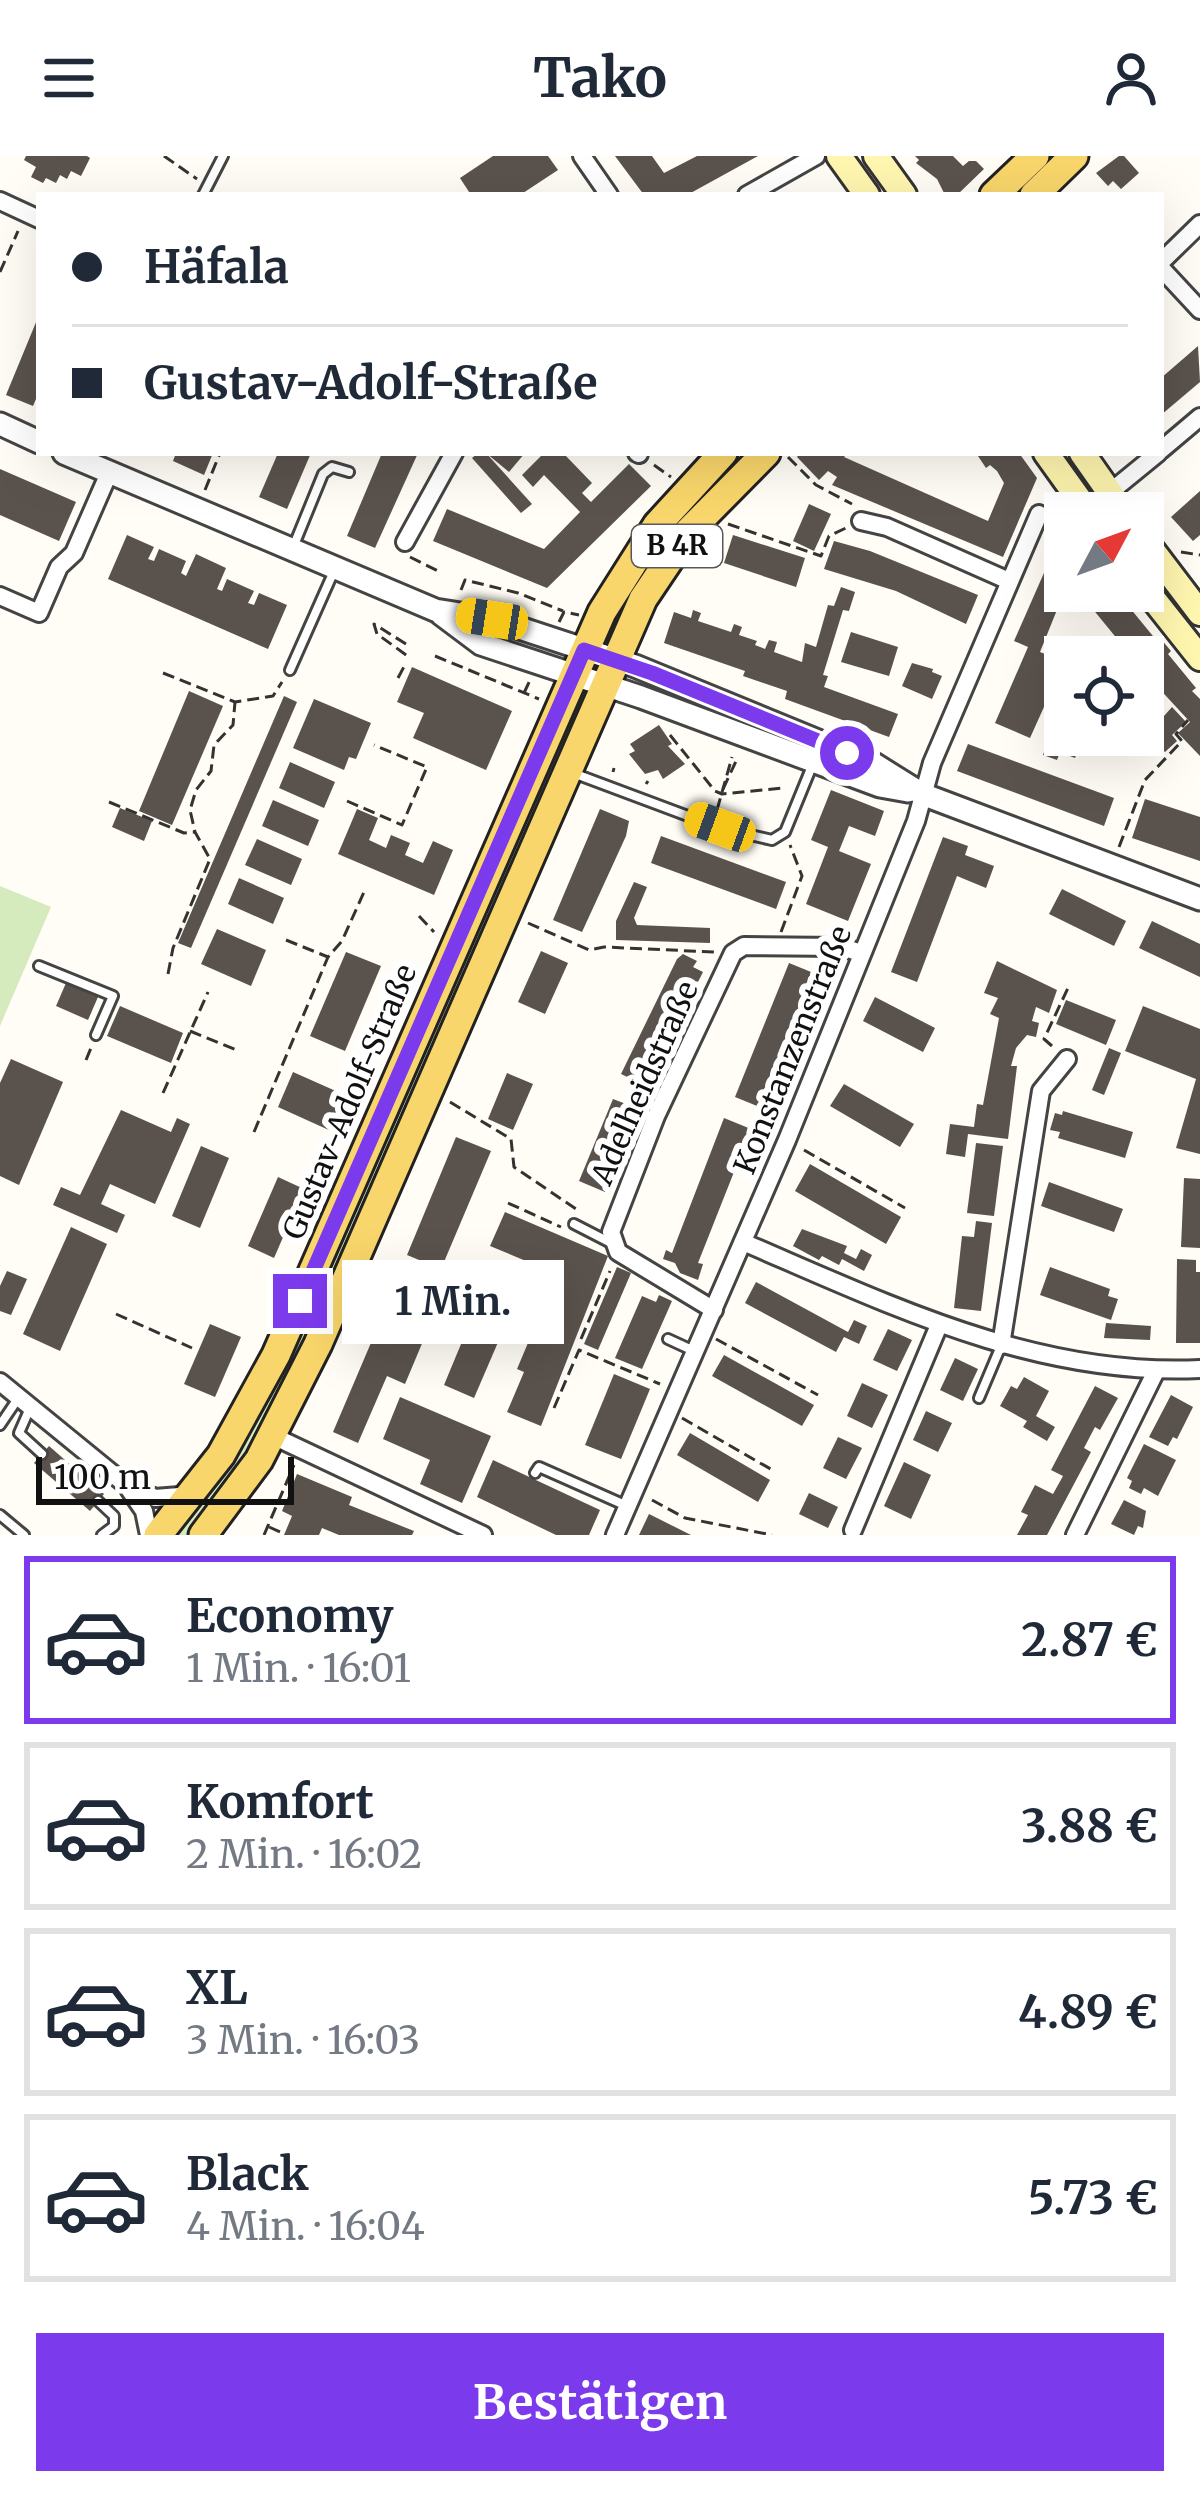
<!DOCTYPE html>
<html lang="de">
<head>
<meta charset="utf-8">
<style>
	body { margin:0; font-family:Merriweather,serif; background:#f2f2f3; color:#1f2937; height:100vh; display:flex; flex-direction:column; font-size:45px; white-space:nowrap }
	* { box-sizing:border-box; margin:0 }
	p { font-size:39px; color:#747a83 }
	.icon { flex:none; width:66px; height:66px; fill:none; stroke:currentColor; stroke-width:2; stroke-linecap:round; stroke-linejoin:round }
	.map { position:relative; height:1379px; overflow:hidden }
	.panel { display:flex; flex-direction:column; background:#fff; flex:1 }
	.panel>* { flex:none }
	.guide { position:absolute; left:36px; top:36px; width:1128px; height:264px; border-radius:0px; box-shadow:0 12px 48px #0002; display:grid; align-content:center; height:264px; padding:0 36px; background:#fff }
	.needle { width:78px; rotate:49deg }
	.tools { position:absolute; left:1044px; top:336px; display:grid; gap:24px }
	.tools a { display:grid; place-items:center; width:120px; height:120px; border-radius:0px; background:#fff; box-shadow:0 12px 48px #0002; font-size:60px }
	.scale { position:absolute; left:36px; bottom:30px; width:258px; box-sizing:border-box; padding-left:12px; border:6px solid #111; border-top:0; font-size:33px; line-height:42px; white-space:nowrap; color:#111; -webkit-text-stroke:9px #fff; paint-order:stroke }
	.end { position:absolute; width:54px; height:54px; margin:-27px; border:15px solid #7c3aed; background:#fff; box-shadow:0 0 0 6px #fff }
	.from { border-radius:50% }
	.bubble { position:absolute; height:84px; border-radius:0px; background:#fff; box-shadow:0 12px 48px #0002; font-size:39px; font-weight:700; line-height:84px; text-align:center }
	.car { position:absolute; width:36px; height:72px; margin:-36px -18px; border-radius:15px; box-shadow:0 0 9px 3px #0007; background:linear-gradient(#f5c518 24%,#345 0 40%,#f5c518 0 76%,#345 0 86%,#f5c518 0) }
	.guide b { display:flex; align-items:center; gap:42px; height:114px; font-size:45px }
	.guide b+b { border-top:3px solid #e0e1e3 }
	.guide i { width:30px; height:30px; background:#1f2937 }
	ul { padding:21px 0 0; list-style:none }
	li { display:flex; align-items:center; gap:36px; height:168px; margin:0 24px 18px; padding:0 12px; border:6px solid #e0e1e3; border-radius:0px }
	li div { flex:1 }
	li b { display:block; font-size:45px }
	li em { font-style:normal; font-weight:700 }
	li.on { border-color:#7c3aed }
	li>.icon { width:108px; height:108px; stroke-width:1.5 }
	.primary-button { display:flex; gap:24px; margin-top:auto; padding:24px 36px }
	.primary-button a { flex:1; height:138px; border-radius:0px; background:#7c3aed; color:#fff; font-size:48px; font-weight:700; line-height:138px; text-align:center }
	header { display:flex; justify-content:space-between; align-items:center; height:156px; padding:0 36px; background:#fff; font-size:54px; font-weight:700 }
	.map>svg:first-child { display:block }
</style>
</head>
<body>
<header><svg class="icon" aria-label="menu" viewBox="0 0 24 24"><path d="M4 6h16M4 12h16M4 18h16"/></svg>Tako<svg class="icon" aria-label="person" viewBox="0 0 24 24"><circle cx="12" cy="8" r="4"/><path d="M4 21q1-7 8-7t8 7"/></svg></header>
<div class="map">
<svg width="1200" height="1379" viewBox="0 0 1200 1379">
	<rect width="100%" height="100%" fill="#fffdf5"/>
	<g fill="#d5ebbd">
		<path d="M504,711C475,810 429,904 388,999C332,1130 282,1270 189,1379H170L214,1327Z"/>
		<polygon points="0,730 51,751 0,870"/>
	</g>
	<g fill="#5a524d">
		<polygon points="26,0 87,0 90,2 81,20 71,15 67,23 60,19 56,27 46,22 43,27 31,21 36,11 24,4"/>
		<polygon points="493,0 548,0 558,14 520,39 471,39 460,22"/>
		<polygon points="615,0 652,0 664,17 697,0 758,0 687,39 644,39"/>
		<polygon points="915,0 953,0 963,10 969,5 976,5 984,13 957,39 945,39 937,23 916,7 919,4"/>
		<polygon points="1119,0 1124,0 1139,17 1121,33 1113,25 1108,30 1096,17"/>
		<polygon points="39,159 39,236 33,250 6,239"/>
		<polygon points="1198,190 1200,226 1161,259 1161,222"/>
		<polygon points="176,297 213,297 204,319 173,305"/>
		<polygon points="278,297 311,297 287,353 259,341"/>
		<polygon points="382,297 418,297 375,392 347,380"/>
		<polygon points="478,297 486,297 532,348 521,357 472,302"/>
		<polygon points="486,297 525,297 509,316"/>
		<polygon points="544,297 567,297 565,299 592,327 582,337 591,346 629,308 651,330 547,432 433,385 447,353 544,393 580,356 544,319 533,331 522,319"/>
		<polygon points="800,297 848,297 844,301 988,365 1004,327 997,315 990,309 986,312 976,297 1019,297 1037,322 1003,401 832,329 837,321 828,315 819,324 797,301"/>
		<polygon points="0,313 76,346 59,385 0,359"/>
		<polygon points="1200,335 1200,379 1193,385 1171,361"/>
		<polygon points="809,348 831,358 814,395 793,385"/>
		<polygon points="127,379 154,391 148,403 154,405 159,393 186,405 181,417 186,420 196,398 226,412 217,433 222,435 227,423 254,435 248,447 254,449 259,437 287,449 268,493 108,423"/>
		<polygon points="733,379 805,402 796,431 724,407"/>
		<polygon points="834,385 870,395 978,439 966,468 896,435 824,413"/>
		<polygon points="1065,389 1065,419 1061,427 1065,434 1040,496 1050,500 1059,481 1077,490 1072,501 1065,501 1065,526 1057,522 1030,582 995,567 1028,491 1014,485 1051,401"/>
		<polygon points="841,431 855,436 849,455 843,454 823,519 828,520 824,531 898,558 889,581 785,543 787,535 743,520 745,515 664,487 674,456 691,462 693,454 701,457 698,465 731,476 734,468 742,471 739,479 757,485 755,489 765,493 769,484 777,486 774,496 802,506 805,487 816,491 828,449 834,450"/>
		<polygon points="1078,435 1116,435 1157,485 1160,482 1171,495 1168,498 1196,532 1192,535 1200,543 1200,600 1178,577 1190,566 1143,515 1143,501 1132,501"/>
		<polygon points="851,476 898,491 889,520 841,506"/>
		<polygon points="912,507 933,513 932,516 942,520 932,543 902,530"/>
		<polygon points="412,511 512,555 486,614 413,582 424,557 397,546"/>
		<polygon points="189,535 223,550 172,669 139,655"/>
		<polygon points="284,540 297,546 191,792 178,787"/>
		<polygon points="1064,540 1065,582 1080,588 1075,602 1060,596 1057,604 1043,599"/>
		<polygon points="314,543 371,567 356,603 349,601 344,614 293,592"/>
		<polygon points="1172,551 1186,566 1172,579 1177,585 1165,596 1143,577 1143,564 1156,569"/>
		<polygon points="659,569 672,588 668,590 685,608 663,623 658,614 645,618 629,598 635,595 630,588"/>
		<polygon points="968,588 1114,642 1104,670 957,615"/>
		<polygon points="290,606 335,626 324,652 279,632"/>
		<polygon points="831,634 884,655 875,680 849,670 839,695 871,708 848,765 806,748 828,691 811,684"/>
		<polygon points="1145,643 1200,661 1200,705 1132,682"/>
		<polygon points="273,644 319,664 308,690 262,670"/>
		<polygon points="120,652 152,665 144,685 112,671"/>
		<polygon points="357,653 378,662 369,684 386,692 391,679 410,687 405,699 423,707 433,685 453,694 434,739 338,698"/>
		<polygon points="600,653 629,665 626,680 582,776 553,764"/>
		<polygon points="661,680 786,726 776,753 651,707"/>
		<polygon points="943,681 968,690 965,699 994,710 986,732 957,720 917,826 891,816"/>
		<polygon points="257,683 302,703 291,729 245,709"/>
		<polygon points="239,722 284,742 273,768 228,748"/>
		<polygon points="634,726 647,731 634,762 637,769 710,772 710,787 616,784 616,765"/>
		<polygon points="1062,733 1126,765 1114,790 1049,758"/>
		<polygon points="1152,765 1200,788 1200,821 1139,792"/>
		<polygon points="217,773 266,794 251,830 201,808"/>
		<polygon points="541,795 568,807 545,858 518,846"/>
		<polygon points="346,796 381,810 345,895 310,880"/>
		<polygon points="683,798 697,805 693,811 703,816 646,930 621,918 677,803"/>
		<polygon points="997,805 1057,834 1049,857 1036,851 1032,865 1039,867 1036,881 1027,879 1016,892 1011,910 1017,910 1008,983 968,978 965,1001 946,998 950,968 974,971 977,948 983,949 999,862 990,858 998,842 984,837"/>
		<polygon points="789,807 816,818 762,952 735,941"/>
		<polygon points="66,827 98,841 88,864 56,850"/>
		<polygon points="875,841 935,872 923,896 863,865"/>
		<polygon points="1066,844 1116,864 1106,889 1056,868"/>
		<polygon points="120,850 183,877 171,907 107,880"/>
		<polygon points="1143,850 1200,873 1200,998 1176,992 1196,923 1125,895"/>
		<polygon points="1109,892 1121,897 1104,939 1092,934"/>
		<polygon points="11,903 63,926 19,1029 0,1020 0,927"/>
		<polygon points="293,916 347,940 331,975 278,951"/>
		<polygon points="507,917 533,928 513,974 488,963"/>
		<polygon points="844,928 914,968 900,991 830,950"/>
		<polygon points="613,943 639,953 605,1036 579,1025"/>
		<polygon points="121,954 171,976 177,962 190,968 155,1048 110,1028 101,1048 125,1059 117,1077 53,1049 61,1031 80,1039"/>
		<polygon points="1063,955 1133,976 1125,1002 1058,982 1060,976 1050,974 1055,957 1062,959"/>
		<polygon points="724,962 751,973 698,1107 703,1108 698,1124 680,1117 675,1107 663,1103 666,1094 672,1097"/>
		<polygon points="456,981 491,995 441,1113 407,1099"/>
		<polygon points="976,987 1003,990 994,1060 967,1057"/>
		<polygon points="201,990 229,1002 200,1072 172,1060"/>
		<polygon points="810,1008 901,1061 886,1088 795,1035"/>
		<polygon points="278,1021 304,1033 274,1102 248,1090"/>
		<polygon points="1184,1022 1200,1023 1200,1092 1181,1091"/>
		<polygon points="1049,1026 1123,1053 1114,1076 1041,1050"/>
		<polygon points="505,1056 608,1100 541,1270 507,1256 524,1216 517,1213 557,1118 490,1090"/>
		<polygon points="976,1065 992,1067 981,1155 954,1152 962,1080 974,1081"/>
		<polygon points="71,1071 107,1088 60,1195 23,1178"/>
		<polygon points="802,1073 847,1090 844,1097 856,1103 861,1093 872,1099 864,1115 842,1103 839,1109 822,1100 819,1104 793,1090"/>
		<polygon points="1177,1103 1196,1104 1196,1116 1200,1116 1200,1187 1176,1187"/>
		<polygon points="617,1111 631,1117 598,1194 584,1188"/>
		<polygon points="1050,1111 1110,1133 1108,1140 1118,1143 1111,1164 1040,1139"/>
		<polygon points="7,1115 27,1123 11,1159 0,1155 0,1130"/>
		<polygon points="399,1121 442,1140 405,1228 387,1220 358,1287 333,1276"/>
		<polygon points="756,1126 848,1176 854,1164 867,1170 859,1188 844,1181 836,1196 745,1147"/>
		<polygon points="659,1139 672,1145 642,1213 615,1202 642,1140 656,1146"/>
		<polygon points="471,1164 502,1177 474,1242 444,1229"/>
		<polygon points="1106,1167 1151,1170 1150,1184 1104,1182"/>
		<polygon points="210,1168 241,1181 215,1241 184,1228"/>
		<polygon points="888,1173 912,1184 897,1215 873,1204"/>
		<polygon points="724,1199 814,1249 802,1270 712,1220"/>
		<polygon points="955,1202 978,1213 963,1245 940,1234"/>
		<polygon points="614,1218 650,1233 621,1303 585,1289"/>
		<polygon points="1024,1221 1049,1235 1036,1260 1055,1271 1047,1285 1023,1271 1027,1265 1000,1250 1011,1230 1017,1233"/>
		<polygon points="862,1227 888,1239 872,1272 847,1260"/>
		<polygon points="1095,1230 1118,1242 1100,1274 1095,1271 1084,1292 1091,1296 1047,1379 1017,1379 1028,1359 1021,1356 1035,1329 1053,1338 1063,1320 1051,1314"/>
		<polygon points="1171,1239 1193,1251 1177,1283 1173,1281 1168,1290 1149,1281"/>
		<polygon points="400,1241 491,1280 462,1347 420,1328 430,1304 383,1283"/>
		<polygon points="926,1255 952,1267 938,1296 913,1284"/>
		<polygon points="690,1277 770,1324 758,1346 677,1299"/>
		<polygon points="838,1281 862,1292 846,1323 823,1312"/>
		<polygon points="1144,1288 1176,1304 1158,1340 1144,1332 1141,1338 1129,1332 1132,1325 1127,1322"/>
		<polygon points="49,1290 104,1338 90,1355 34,1307"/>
		<polygon points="493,1304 600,1354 589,1379 556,1379 477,1341"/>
		<polygon points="904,1306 931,1319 911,1363 884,1350"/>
		<polygon points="297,1318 352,1341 349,1349 414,1375 412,1379 339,1379 322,1372 319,1379 284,1379 292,1360 282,1355"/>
		<polygon points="809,1337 838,1351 828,1372 799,1358"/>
		<polygon points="1124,1344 1146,1355 1143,1372 1138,1370 1134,1379 1111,1368"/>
		<polygon points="649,1358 691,1379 639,1379"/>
	</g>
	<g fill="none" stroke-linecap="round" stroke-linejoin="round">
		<defs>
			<g id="service">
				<polyline points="203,39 223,0"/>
				<polyline points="294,389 323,318 332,311 349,316"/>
				<polyline points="290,514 334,415"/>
				<polyline points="573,617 720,672 772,684 785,676 812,610"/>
				<polyline points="39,810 113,840 96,879"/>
				<polyline points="574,1068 611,1087"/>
				<polyline points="668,1183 694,1195"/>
				<polyline points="979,1242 1001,1190"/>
				<polyline points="30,1252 19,1277 42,1298"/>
				<polyline points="0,1269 19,1241"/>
				<polyline points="535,1317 539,1311 627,1350"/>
				<polyline points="98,1345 114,1360 114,1370 102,1379"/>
				<polyline points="0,1359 24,1379"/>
			</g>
			<g id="minor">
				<polyline points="582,0 609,39"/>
				<polyline points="747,39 816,0"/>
				<polyline points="0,45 39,63"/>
				<polyline points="1161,106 1200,68"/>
				<polyline points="1161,112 1200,154"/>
				<polyline points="1161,294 1200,261"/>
				<polyline points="637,297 639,298"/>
				<polyline points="1109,337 1158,297"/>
				<polyline points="861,365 887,371 1009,425"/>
				<polyline points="405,386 454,297"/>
				<polyline points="0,440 39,457 59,411 74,397 109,317"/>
				<path d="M743,1086C890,1149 1036,1221 1200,1213"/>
				<polyline points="714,1154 618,1096 611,1076 656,960 733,797 744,790 842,791 861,797"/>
				<polyline points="1001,1189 1041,935 1067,903"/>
				<polyline points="0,1226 125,1328 155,1342 192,1339"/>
				<polyline points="273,1280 483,1379"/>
				<polyline points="129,1333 144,1355 149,1379"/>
				<polyline points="853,1374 939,1169"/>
				<polyline points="615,1379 787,984 916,665 932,607 1039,358"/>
				<polyline points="1075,1379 1156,1215"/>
			</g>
			<g id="tertiary">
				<polyline points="0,268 39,286"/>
				<polyline points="64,297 435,454 492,463 635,510 874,608 922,638 1200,743"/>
				<polyline points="441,458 481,488 641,541 880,630 908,635"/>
			</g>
			<g id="secondary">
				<polyline points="839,0 867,39"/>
				<polyline points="876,0 904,39"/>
				<polyline points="1046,297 1089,357"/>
				<polyline points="1082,297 1124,357"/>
				<polyline points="1143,382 1200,457"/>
				<polyline points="1143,430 1200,502"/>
			</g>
			<g id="primary">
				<polyline points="994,39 1035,0"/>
				<polyline points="1034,39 1074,0"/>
				<polyline points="158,1379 221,1299 276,1199 602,456 657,369 723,297"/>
				<polyline points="203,1379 259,1304 318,1188 643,443 688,376 766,297"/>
			</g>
		</defs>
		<use href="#service" stroke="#444" stroke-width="14"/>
		<use href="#minor" stroke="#444" stroke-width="22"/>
		<use href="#tertiary" stroke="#444" stroke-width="27"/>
		<use href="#secondary" stroke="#333" stroke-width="30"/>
		<use href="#primary" stroke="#222" stroke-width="33"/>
		<g stroke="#333" stroke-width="3" stroke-dasharray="12 6" stroke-linecap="butt">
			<polyline points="164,0 197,23"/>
			<polyline points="219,39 220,39"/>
			<polyline points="0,116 18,75"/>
			<polyline points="788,301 816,329 852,348"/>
			<polyline points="654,309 671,321"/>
			<polyline points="205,334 220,297"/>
			<polyline points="728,368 821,400 829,380 848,371"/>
			<polyline points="1181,396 1200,399"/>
			<polyline points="410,401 440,416"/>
			<polyline points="461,434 465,424 518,437 563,455"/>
			<polyline points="559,466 564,456 579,459"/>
			<polyline points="406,488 374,468 377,478 409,501"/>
			<polyline points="435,500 539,543"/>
			<polyline points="163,517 235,546 273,540 282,526"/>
			<polyline points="398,522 406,507"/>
			<polyline points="524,537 531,522"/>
			<polyline points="670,579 715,635 722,638 783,632"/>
			<polyline points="613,616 614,612"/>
			<polyline points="646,628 648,625"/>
			<polyline points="723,633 737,603"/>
			<polyline points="347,645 402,669 427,611 374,589"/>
			<polyline points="109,646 184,677 195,676"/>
			<polyline points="717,654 732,601"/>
			<polyline points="727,658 728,655"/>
			<polyline points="1119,691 1145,624 1182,585 1176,578 1188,564"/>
			<polyline points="419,760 434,776"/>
			<polyline points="528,767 589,794 604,791 714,796"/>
			<polyline points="781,776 802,720 790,689"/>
			<polyline points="286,784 328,801"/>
			<polyline points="168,818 173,792 210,703 195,676 190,654 196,634 211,615 214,589 233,569 235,546"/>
			<polyline points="190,875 239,895"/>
			<polyline points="1052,890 1044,883 1068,832"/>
			<polyline points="86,904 91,892"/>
			<polyline points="163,937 208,836"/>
			<polyline points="450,946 511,983 514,1011 579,1055"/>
			<polyline points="254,976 328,801 342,785 364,736"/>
			<polyline points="804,994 905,1052"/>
			<polyline points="508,1047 561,1071"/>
			<polyline points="116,1158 192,1192"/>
			<polyline points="581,1183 610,1115"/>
			<polyline points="716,1183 818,1239"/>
			<polyline points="554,1252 579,1194 660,1228"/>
			<polyline points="682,1262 774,1315"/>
			<polyline points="652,1344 685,1362 772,1379"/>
			<polyline points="269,1371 285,1378"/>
			<polyline points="264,1379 294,1309"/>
		</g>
		<use href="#service" stroke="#fff" stroke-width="8"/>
		<use href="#minor" stroke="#fff" stroke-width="16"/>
		<use href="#tertiary" stroke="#fff" stroke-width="21"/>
		<use href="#secondary" stroke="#fff6b0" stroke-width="24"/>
		<use href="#primary" stroke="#f9d66b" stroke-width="27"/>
	</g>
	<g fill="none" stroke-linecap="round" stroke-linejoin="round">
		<polyline stroke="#7c3aed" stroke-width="15" points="300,1145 584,494 652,517 847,597"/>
	</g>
	<g text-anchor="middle" stroke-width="12" stroke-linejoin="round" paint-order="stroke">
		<rect fill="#fff" stroke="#585858" stroke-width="3" x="632" y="369" width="90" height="42" rx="9"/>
		<g font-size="27" font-weight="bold" fill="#111">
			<text x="677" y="399">B 4R</text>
		</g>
		<g font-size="30" fill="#111" stroke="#fff">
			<text transform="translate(793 894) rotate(-68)" y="10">Konstanzenstraße</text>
			<text transform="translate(645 927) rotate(-66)" y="10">Adelheidstraße</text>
			<text transform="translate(350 946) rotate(-67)" y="10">Gustav-Adolf-Straße</text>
		</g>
	</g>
</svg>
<div class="tools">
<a><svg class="needle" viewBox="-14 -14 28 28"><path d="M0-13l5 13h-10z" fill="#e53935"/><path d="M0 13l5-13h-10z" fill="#747a83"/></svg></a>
<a><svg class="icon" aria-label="locate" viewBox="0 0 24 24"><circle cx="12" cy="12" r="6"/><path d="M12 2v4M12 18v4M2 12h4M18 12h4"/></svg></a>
</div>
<div class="scale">100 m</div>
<i class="end from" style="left:847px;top:597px"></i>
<i class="end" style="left:300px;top:1145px"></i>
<div class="bubble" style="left:342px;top:1104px;width:222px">1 Min.</div>
<i class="car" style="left:492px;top:463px;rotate:279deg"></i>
<i class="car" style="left:720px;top:671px;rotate:290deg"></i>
<div class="guide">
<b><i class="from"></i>Häfala</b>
<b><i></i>Gustav-Adolf-Straße</b>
</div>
</div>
<section class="panel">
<ul>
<li class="on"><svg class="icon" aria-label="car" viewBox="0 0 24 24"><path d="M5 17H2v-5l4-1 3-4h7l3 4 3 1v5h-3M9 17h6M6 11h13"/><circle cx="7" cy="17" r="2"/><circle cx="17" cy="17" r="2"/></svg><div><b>Economy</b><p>1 Min. · 16:01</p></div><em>2.87 €</em></li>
<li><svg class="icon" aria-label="car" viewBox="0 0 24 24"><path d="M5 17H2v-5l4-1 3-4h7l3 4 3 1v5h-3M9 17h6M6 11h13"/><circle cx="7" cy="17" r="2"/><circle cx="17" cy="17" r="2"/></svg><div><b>Komfort</b><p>2 Min. · 16:02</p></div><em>3.88 €</em></li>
<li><svg class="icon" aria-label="car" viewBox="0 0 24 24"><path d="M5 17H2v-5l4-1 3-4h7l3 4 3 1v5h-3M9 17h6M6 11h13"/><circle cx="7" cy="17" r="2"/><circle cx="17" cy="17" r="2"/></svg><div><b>XL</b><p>3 Min. · 16:03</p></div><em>4.89 €</em></li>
<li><svg class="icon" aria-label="car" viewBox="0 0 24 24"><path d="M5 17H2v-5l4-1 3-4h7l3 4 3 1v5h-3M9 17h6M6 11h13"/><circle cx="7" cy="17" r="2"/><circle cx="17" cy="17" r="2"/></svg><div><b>Black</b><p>4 Min. · 16:04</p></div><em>5.73 €</em></li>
</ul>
<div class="primary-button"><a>Bestätigen</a></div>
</section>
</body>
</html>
